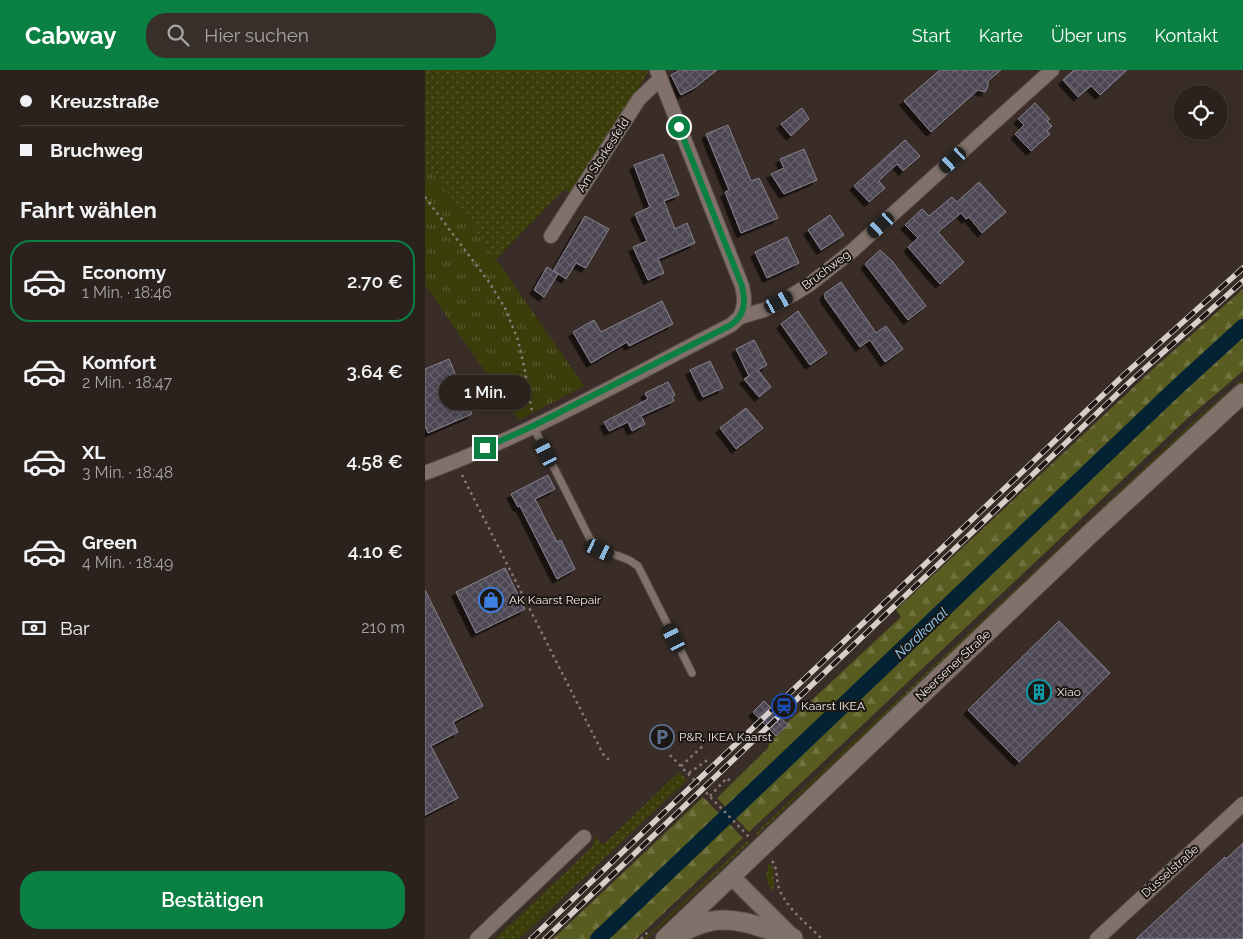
<!DOCTYPE html>
<html lang="de">
<head>
<meta charset="utf-8">
<style>
	body { margin:0; font-family:Raleway,sans-serif; background:#382f2a; color:#f1f3f6; height:100vh; display:flex; flex-direction:column; font-size:19px; white-space:nowrap }
	* { box-sizing:border-box; margin:0 }
	p { font-size:16px; color:#a6a4a4 }
	.icon { flex:none; width:28px; height:28px; fill:none; stroke:currentColor; stroke-width:2; stroke-linecap:round; stroke-linejoin:round }
	.map { position:relative; flex:1; overflow:hidden }
	.sheet { display:flex; flex-direction:column; background:#2c221d; width:425px }
	.sheet>* { flex:none }
	.top-card { display:grid; align-content:center; height:110px; padding:0 20px; background:#2c221d }
	.tools { position:absolute; left:748px; top:15px; display:grid; gap:10px }
	.tools a { display:grid; place-items:center; width:55px; height:55px; border-radius:50%; background:#2c221d; box-shadow:0 2px 12px #0003,0 0 0 1px #483f3b; font-size:25px }
	.end { position:absolute; width:22px; height:22px; margin:-11px; border:6px solid #0b8043; background:#fff; box-shadow:0 0 0 2px #fff }
	.from { border-radius:50% }
	.bubble { position:absolute; height:35px; border-radius:18px; background:#2c221d; box-shadow:0 2px 12px #0003,0 0 0 1px #483f3b; font-size:16px; font-weight:600; line-height:35px; text-align:center }
	.car { position:absolute; width:15px; height:30px; margin:-15px -8px; border-radius:6px; box-shadow:0 0 4px 1px #0007; background:linear-gradient(#222 24%,#8ab4d8 0 40%,#222 0 76%,#8ab4d8 0 86%,#222 0) }
	.top-card b { display:flex; align-items:center; gap:18px; height:48px; font-size:19px }
	.top-card b+b { border-top:1px solid #483f3b }
	.top-card i { width:12px; height:12px; background:#f1f3f6 }
	ul { padding:0; list-style:none }
	li { display:flex; align-items:center; gap:15px; height:82px; margin:0 10px 8px; padding:0 10px; border:2px solid transparent; border-radius:20px }
	li div { flex:1 }
	li b { display:block; font-size:19px }
	li em { font-style:normal; font-weight:600 }
	li.selected { border-color:#0b8043 }
	li>.icon { width:45px; height:45px; stroke-width:1.5 }
	h2 { padding:0 20px; font-size:22px; line-height:60px }
	.pay { display:flex; align-items:center; gap:12px; height:55px; padding:0 20px; font-size:19px }
	.pay p { margin-inline-start:auto }
	.cta { display:flex; gap:10px; margin-top:auto; padding:10px 20px }
	.cta a { flex:1; height:58px; border-radius:20px; background:#0b8043; color:#fff; font-size:20px; font-weight:600; line-height:58px; text-align:center }
	header { display:flex; align-items:center; gap:30px; box-sizing:border-box; height:70px; padding:0 25px; background:#0b8043; color:#fff }
	header strong { font-size:24px }
	nav { display:flex; gap:28px; margin-inline-start:auto; font-size:18px }
	.search { width:350px; height:45px; background:#382f2a; display:flex; align-items:center; gap:12px; box-sizing:border-box; padding:0 18px; border-radius:20px; color:#a6a4a4; font-size:19px }
	main { display:flex; flex:1; min-height:0 }
	.map>svg:first-child { display:block }
</style>
</head>
<body>
<header>
<strong>Cabway</strong>
<div class="search"><svg class="icon" aria-label="search" viewBox="0 0 24 24"><circle cx="10" cy="10" r="6"/><path d="M15 15l6 6"/></svg>Hier suchen</div>
<nav><a>Start</a><a>Karte</a><a>Über uns</a><a>Kontakt</a></nav>
</header>
<main>
<section class="sheet">
<div class="top-card">
<b><i class="from"></i>Kreuzstraße</b>
<b><i></i>Bruchweg</b>
</div>
<h2>Fahrt wählen</h2>
<ul>
<li class="selected"><svg class="icon" aria-label="car" viewBox="0 0 24 24"><path d="M5 17H2v-5l4-1 3-4h7l3 4 3 1v5h-3M9 17h6M6 11h13"/><circle cx="7" cy="17" r="2"/><circle cx="17" cy="17" r="2"/></svg><div><b>Economy</b><p>1 Min. · 18:46</p></div><em>2.70 €</em></li>
<li><svg class="icon" aria-label="car" viewBox="0 0 24 24"><path d="M5 17H2v-5l4-1 3-4h7l3 4 3 1v5h-3M9 17h6M6 11h13"/><circle cx="7" cy="17" r="2"/><circle cx="17" cy="17" r="2"/></svg><div><b>Komfort</b><p>2 Min. · 18:47</p></div><em>3.64 €</em></li>
<li><svg class="icon" aria-label="car" viewBox="0 0 24 24"><path d="M5 17H2v-5l4-1 3-4h7l3 4 3 1v5h-3M9 17h6M6 11h13"/><circle cx="7" cy="17" r="2"/><circle cx="17" cy="17" r="2"/></svg><div><b>XL</b><p>3 Min. · 18:48</p></div><em>4.58 €</em></li>
<li><svg class="icon" aria-label="car" viewBox="0 0 24 24"><path d="M5 17H2v-5l4-1 3-4h7l3 4 3 1v5h-3M9 17h6M6 11h13"/><circle cx="7" cy="17" r="2"/><circle cx="17" cy="17" r="2"/></svg><div><b>Green</b><p>4 Min. · 18:49</p></div><em>4.10 €</em></li>
</ul>
<div class="pay"><svg class="icon" aria-label="cash" viewBox="0 0 24 24"><path d="M3 7h18v10H3z"/><circle cx="12" cy="12" r="2"/></svg>Bar<p>210 m</p></div>
<div class="cta"><a>Bestätigen</a></div>
</section>
<div class="map">
<svg width="818" height="869" viewBox="0 0 818 869">
	<defs>
		<pattern id="grass-dots" width="8" height="8" patternUnits="userSpaceOnUse" patternTransform="scale(1.25)"><rect width="8" height="8" fill="#3b3e0b"/><path d="M2 2h.1M6 6h.1" fill="none" stroke="#585a2e" stroke-width="1.8" stroke-linecap="round"/></pattern>
		<pattern id="forest-firs" width="22" height="20" patternUnits="userSpaceOnUse" patternTransform="scale(1.25)"><rect width="22" height="20" fill="#585c20"/><path d="M5 1l3.5 6h-7zM16 11l3.5 6h-7z" fill="#707340"/></pattern>
		<pattern id="park-tufts" width="24" height="20" patternUnits="userSpaceOnUse" patternTransform="scale(1.25)"><rect width="24" height="20" fill="#3b3e0b"/><path d="M3 7l-1-3M5 7V3M7 7l1-3M15 17l-1-3M17 17v-4M19 17l1-3" fill="none" stroke="#585a2e"/></pattern>
		<pattern id="building-cross-hatch" width="8" height="8" patternUnits="userSpaceOnUse" patternTransform="scale(1.25)"><rect width="8" height="8" fill="#4c4653"/><path d="M0 0l8 8M0 8l8-8" fill="none" stroke="#66616c"/></pattern>
		<filter id="shadow"><feDropShadow dx="-4.5" dy="4.5" stdDeviation="0" flood-color="#0009"/></filter>
	</defs>
	<rect width="100%" height="100%" fill="#3a2d27"/>
	<g fill="url(#grass-dots)">
		<polygon points="0,0 222,0 223,2 148,126 140,119 71,189 0,92"/>
		<polygon points="818,309 818,313 771,353 332,765 331,763 769,351"/>
		<polygon points="254,702 262,710 94,869 70,869 167,777 170,767 178,775"/>
		<polygon points="322,771 324,773 222,869 219,869"/>
		<polygon points="344,793 348,798 349,817 346,821 341,807"/>
	</g>
	<g fill="url(#forest-firs)">
		<polygon points="818,219 818,301 764,347 324,762 292,728 343,678 346,668 476,547 471,540 727,300"/>
		<polygon points="278,727 318,768 211,869 128,869"/>
	</g>
	<polygon fill="url(#park-tufts)" points="0,92 71,189 159,316 94,350 0,215"/>
	<g fill="none" stroke-linecap="round" stroke-linejoin="round">
		<polyline stroke="#032335" stroke-width="16" points="173,869 749,320 818,257"/>
	</g>
	<g fill="url(#building-cross-hatch)" stroke="#88818f" filter="url(#shadow)">
		<polygon points="255,0 292,0 271,17 256,25 246,5"/>
		<polygon points="515,0 576,0 563,11 563,16 560,22 553,20 506,62 479,31"/>
		<polygon points="649,0 702,0 675,25 666,16 653,27 638,10"/>
		<polygon points="610,33 625,49 622,51 627,56 622,61 625,64 606,81 590,64 599,55 593,49"/>
		<polygon points="377,38 384,49 366,66 356,54"/>
		<polygon points="303,55 326,111 334,108 353,148 316,163 300,122 304,120 281,64"/>
		<polygon points="480,70 495,86 478,101 472,94 463,102 454,111 460,118 444,132 429,116"/>
		<polygon points="379,79 392,110 359,124 346,104 359,98 355,89"/>
		<polygon points="238,84 254,125 239,131 250,159 262,153 270,173 233,189 239,203 223,210 208,177 222,171 210,144 225,137 209,95"/>
		<polygon points="554,112 581,142 557,163 544,147 541,149 536,143 513,162 539,192 515,214 483,177 493,168 480,155 497,139 504,146 527,127 532,132"/>
		<polygon points="405,145 419,165 396,180 383,160"/>
		<polygon points="160,146 184,159 161,198 151,193 141,209 129,201 133,204 119,227 109,220 122,197 128,201"/>
		<polygon points="362,167 374,193 342,208 330,182"/>
		<polygon points="455,180 467,191 501,236 483,250 440,194"/>
		<polygon points="416,212 451,263 461,256 478,279 460,292 445,270 435,277 400,228 400,223"/>
		<polygon points="237,231 248,254 204,276 202,272 166,293 148,262 169,250 176,262"/>
		<polygon points="373,241 402,283 385,295 356,254"/>
		<polygon points="329,270 342,295 333,300 346,317 334,327 319,309 324,306 311,279"/>
		<polygon points="24,289 47,344 3,363 0,356 0,299"/>
		<polygon points="285,291 298,318 278,327 265,300"/>
		<polygon points="243,312 250,325 247,327 249,331 216,346 220,354 207,361 203,352 184,361 179,352 223,329 220,323"/>
		<polygon points="321,338 338,358 311,379 295,358"/>
		<polygon points="123,405 130,419 110,429 132,472 136,470 150,499 132,509 95,436 93,437 86,424"/>
		<polygon points="80,498 100,539 51,563 31,522"/>
		<polygon points="0,520 58,636 28,652 33,662 6,676 33,728 0,745"/>
		<polygon points="634,551 685,603 594,692 543,640"/>
		<polygon points="339,631 363,655 351,666 328,642"/>
		<polygon points="818,773 818,869 711,869 800,787 801,789"/>
	</g>
	<g fill="none" stroke-linecap="round" stroke-linejoin="round">
		<defs>
			<polyline id="service" points="108,356 165,469 175,479 204,490 213,496 267,603"/>
			<g id="minor">
				<path d="M232,0L317,216C320,228 320,236 315,247"/>
				<polyline points="126,166 214,29 235,9"/>
				<path d="M0,403C106,364 206,306 306,255L315,247L339,240L369,224L385,214L427,181L627,0"/>
				<polyline points="52,869 159,767"/>
				<polyline points="672,869 818,734"/>
			</g>
			<polyline id="tertiary" points="306,806 368,868"/>
			<g id="secondary">
				<path d="M250,865C261,860 274,853 287,851C314,846 343,860 368,868"/>
				<polyline points="240,869 665,464 818,323"/>
			</g>
		</defs>
		<use href="#service" stroke="#574c47" stroke-width="9"/>
		<use href="#minor" stroke="#574c47" stroke-width="16"/>
		<use href="#tertiary" stroke="#574c47" stroke-width="19"/>
		<use href="#secondary" stroke="#574c47" stroke-width="21"/>
		<g stroke="#867b76" stroke-width="2.5" stroke-dasharray="2.5 4" stroke-linecap="butt">
			<polyline points="0,127 64,212 80,238 93,270 100,301 107,342"/>
			<polyline points="37,405 178,684 186,692"/>
			<polyline points="245,685 324,767"/>
			<polyline points="256,696 280,674"/>
			<polyline points="264,703 285,688"/>
			<polyline points="285,726 302,708 305,711"/>
			<path d="M347,791C354,800 350,810 355,821C363,839 383,855 397,869"/>
			<polyline points="216,869 224,861"/>
		</g>
		<use href="#service" stroke="#81716a" stroke-width="7"/>
		<use href="#minor" stroke="#81716a" stroke-width="14"/>
		<use href="#tertiary" stroke="#81716a" stroke-width="16"/>
		<use href="#secondary" stroke="#81716a" stroke-width="19"/>
		<defs>
			<g id="rail">
				<polyline points="106,869 700,304 818,198"/>
				<polyline points="120,869 706,311 818,211"/>
			</g>
		</defs>
		<use href="#rail" stroke="#d8cfca" stroke-width="5.5"/>
		<use href="#rail" stroke="#1d1714" stroke-width="4" stroke-dasharray="11" stroke-linecap="butt"/>
	</g>
	<g fill="none" stroke-linecap="round" stroke-linejoin="round">
		<path stroke="#0b8043" stroke-width="6" d="M60,378L108,356L306,255C320,245 321,232 317,216L254,57"/>
	</g>
	<defs>
		<symbol id="shop-ring" viewBox="-11 -11 22 22"><circle r="9.5" fill="#1d1714" stroke="#3f7fe0" stroke-width="1.5"/><path d="M-5-2.5h2.3a2.7 3.5 0 0 1 5.4 0H5L5.5 6h-11ZM-1.5-2.5h3a1.5 2.3 0 0 0-3 0Z" fill="#3f7fe0"/></symbol>
		<symbol id="building-ring" viewBox="-11 -11 22 22"><circle r="9.5" fill="#1d1714" stroke="#0f9aa8" stroke-width="1.5"/><path d="M-4-6H4V6H1V3H-1V6H-4ZM-2.5-4.3h1.7v1.8h-1.7ZM.8-4.3h1.7v1.8H.8ZM-2.5-1h1.7V.8h-1.7ZM.8-1h1.7V.8H.8Z" fill="#0f9aa8"/></symbol>
		<symbol id="station-ring" viewBox="-11 -11 22 22"><circle r="9.5" fill="#1d1714" stroke="#1a4fb4" stroke-width="1.5"/><path d="M-3-6H3Q5-6 5-4V2Q5 4 3 4L4.5 6H3L1.5 4h-3L-3 6H-4.5L-3 4Q-5 4-5 2V-4Q-5-6-3-6ZM-3.5-4v3h7v-3ZM-3.5 1v1.5H-2V1ZM2 1v1.5H3.5V1Z" fill="#1a4fb4"/></symbol>
		<symbol id="parking-ring" viewBox="-11 -11 22 22"><circle r="9.5" fill="#1d1714" stroke="#5c6f8a" stroke-width="1.5"/><path d="M-3.5-5.5H1a3.5 3.5 0 0 1 0 7H-1V5.5H-3.5ZM-1-3.4V-.6H.8a1.4 1.4 0 0 0 0-2.8Z" fill="#5c6f8a"/></symbol>
	</defs>
	<g fill-rule="evenodd">
		<use href="#shop-ring" x="52" y="516" width="28" height="28"/>
		<use href="#building-ring" x="600" y="608" width="28" height="28"/>
		<use href="#station-ring" x="345" y="622" width="28" height="28"/>
		<use href="#parking-ring" x="223" y="653" width="28" height="28"/>
	</g>
	<g text-anchor="middle" stroke-width="4" stroke-linejoin="round" paint-order="stroke">
		<g font-size="12" fill="#f2e9e5" stroke="#1d1714">
			<text transform="translate(178 85) rotate(-57)" y="4">Am Storkesfeld</text>
			<text transform="translate(401 200) rotate(-37)" y="4">Bruchweg</text>
			<text transform="translate(528 595) rotate(-43)" y="4">Neersener Straße</text>
			<text transform="translate(745 801) rotate(-42)" y="4">Düsselstraße</text>
		</g>
		<g font-size="12" fill="#f2e9e5" stroke="#1d1714" text-anchor="start">
			<text x="84" y="534">AK Kaarst Repair</text>
			<text x="632" y="626">Xiao</text>
			<text x="376" y="640">Kaarst IKEA</text>
			<text x="254" y="671">P&amp;R, IKEA Kaarst</text>
		</g>
		<g font-size="14" font-style="italic" fill="#8fd2fc" stroke="#1d1714">
			<text transform="translate(496 563) rotate(-43)" y="5">Nordkanal</text>
		</g>
	</g>
</svg>
<div class="tools">
<a><svg class="icon" aria-label="locate" viewBox="0 0 24 24"><circle cx="12" cy="12" r="6"/><path d="M12 2v4M12 18v4M2 12h4M18 12h4"/></svg></a>
</div>
<i class="end from" style="left:254px;top:57px"></i>
<i class="end" style="left:60px;top:378px"></i>
<div class="bubble" style="left:14px;top:305px;width:92px">1 Min.</div>
<i class="car" style="left:528px;top:90px;rotate:228deg"></i>
<i class="car" style="left:456px;top:155px;rotate:228deg"></i>
<i class="car" style="left:354px;top:232px;rotate:61deg"></i>
<i class="car" style="left:121px;top:383px;rotate:333deg"></i>
<i class="car" style="left:175px;top:480px;rotate:116deg"></i>
<i class="car" style="left:249px;top:568px;rotate:333deg"></i>
</div>
</main>
</body>
</html>
